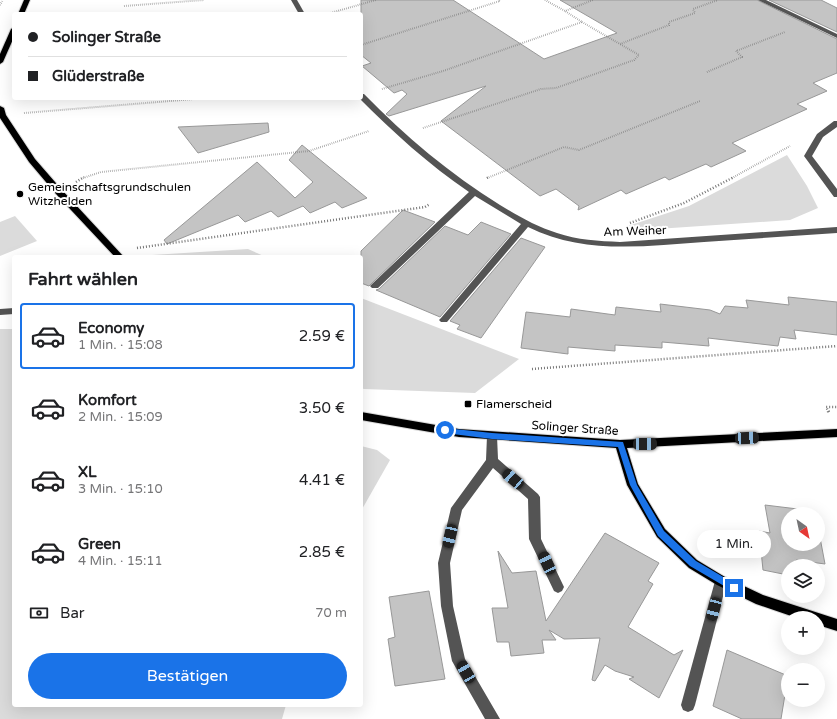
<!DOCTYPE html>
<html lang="de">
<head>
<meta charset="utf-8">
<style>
	body { margin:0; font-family:"Varela Round",sans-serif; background:#f2f2f2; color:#202124; height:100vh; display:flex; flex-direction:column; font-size:15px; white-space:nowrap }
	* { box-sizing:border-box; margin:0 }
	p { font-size:13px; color:#757577 }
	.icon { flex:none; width:22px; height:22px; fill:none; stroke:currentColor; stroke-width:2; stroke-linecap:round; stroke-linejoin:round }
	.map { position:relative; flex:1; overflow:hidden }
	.details { position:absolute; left:12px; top:255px; width:351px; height:452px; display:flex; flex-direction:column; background:#fff; border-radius:4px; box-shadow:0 4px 16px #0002 }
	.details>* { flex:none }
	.top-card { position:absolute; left:12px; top:12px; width:351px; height:88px; border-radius:4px; box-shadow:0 4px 16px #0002; display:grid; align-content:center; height:88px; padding:0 16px; background:#fff }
	.needle { width:26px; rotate:147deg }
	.tools { position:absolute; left:781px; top:507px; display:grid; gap:8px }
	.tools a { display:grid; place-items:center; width:44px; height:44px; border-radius:50%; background:#fff; box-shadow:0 4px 16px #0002; font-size:20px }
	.end { position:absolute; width:18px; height:18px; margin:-9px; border:5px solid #1a73e8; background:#fff; box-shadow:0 0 0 2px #fff }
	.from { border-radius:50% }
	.bubble { position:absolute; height:28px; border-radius:14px; background:#fff; box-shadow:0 4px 16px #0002; font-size:13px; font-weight:600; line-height:28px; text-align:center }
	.car { position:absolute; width:12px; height:24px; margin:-12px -6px; border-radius:5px; box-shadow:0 0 3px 1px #0007; background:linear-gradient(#222 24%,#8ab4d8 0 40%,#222 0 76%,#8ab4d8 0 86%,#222 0) }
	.top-card b { display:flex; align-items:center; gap:14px; height:38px; font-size:15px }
	.top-card b+b { border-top:1px solid #e0e0e0 }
	.top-card i { width:10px; height:10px; background:#202124 }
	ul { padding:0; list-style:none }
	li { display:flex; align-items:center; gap:12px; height:66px; margin:0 8px 6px; padding:0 8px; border:2px solid transparent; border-radius:4px }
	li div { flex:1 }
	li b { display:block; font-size:15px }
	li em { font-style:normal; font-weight:600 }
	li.on { border-color:#1a73e8 }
	li>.icon { width:36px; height:36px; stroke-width:1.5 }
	h2 { padding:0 16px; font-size:18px; line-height:48px }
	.pay { display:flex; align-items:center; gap:10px; height:44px; padding:0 16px; font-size:15px }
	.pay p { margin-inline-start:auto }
	.button { display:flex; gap:8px; margin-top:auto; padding:8px 16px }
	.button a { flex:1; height:46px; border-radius:24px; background:#1a73e8; color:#fff; font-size:16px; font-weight:600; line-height:46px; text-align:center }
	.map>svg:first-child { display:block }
</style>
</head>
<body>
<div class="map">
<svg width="837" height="719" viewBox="0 0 837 719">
	<rect width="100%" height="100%" fill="#fff"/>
	<g fill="#dbdbdb">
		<polygon points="787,155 807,186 818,208 790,220 642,230 628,226 689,206"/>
		<polygon points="15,216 37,241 0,256 0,222"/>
		<polygon points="248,249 266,257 154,257 152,255"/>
		<polygon points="361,298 519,359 475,393 364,389 361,388"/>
		<polygon points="0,329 14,329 14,705 286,705 282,719 0,719"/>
		<polygon points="361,446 377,450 390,460 361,511"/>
	</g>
	<g fill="#c4c4c4" stroke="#989898">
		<polygon points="361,0 453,0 544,59 617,33 560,0 757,0 837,39 837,73 813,83 827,91 797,104 807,109 732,143 746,151 711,167 706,164 669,180 665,177 626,194 621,190 578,210 579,206 556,189 540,196 441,121 486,86 389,116 386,114 407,94 402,90 394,93 362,66 371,63 361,55"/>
		<polygon points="769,0 821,0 837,8 837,32"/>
		<polygon points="268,123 269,132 198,153 178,127"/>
		<polygon points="302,145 367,198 342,208 335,202 310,213 303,206 278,217 271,211 245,222 238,215 167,244 164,240 257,162 295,198 313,182 289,160"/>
		<polygon points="403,210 435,222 369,286 361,283 361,251"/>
		<polygon points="481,222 511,234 440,317 376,290 379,289 445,226 468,235"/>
		<polygon points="521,238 545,247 481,338 457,329 460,325 450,321"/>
		<polygon points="788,297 837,302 837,335 794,330 796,339 780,337 778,346 708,338 709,346 662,342 662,348 615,345 615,351 568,347 568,354 521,348 526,312 570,317 571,309 615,315 616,307 661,312 660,304 710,310 720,314 725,306 748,308 746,300 789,305"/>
		<polygon points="765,505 814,511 815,514 788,514 788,544 818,544 818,527 825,564 796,560 796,566 788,566 788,575 763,570 759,531 770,533"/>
		<polygon points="605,533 659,563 648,581 653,584 628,627 674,655 683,650 659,698 629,679 634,677 615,671 605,665 595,681 592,680 600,638 564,639 549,630 556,640 542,640 544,653 511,656 509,642 497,642 492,608 508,608 498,551 512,573 536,571 546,621"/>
		<polygon points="429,591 445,679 395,686 388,639 395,637 389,597"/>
		<polygon points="727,650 788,676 781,719 742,719 713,706"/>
	</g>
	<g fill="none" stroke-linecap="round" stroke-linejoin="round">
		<defs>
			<g id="major">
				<polygon points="24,0 30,0 24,14 18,14"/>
				<polygon points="14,27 14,37 3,62 0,64 0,54 11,29"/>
				<polygon points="0,106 4,108 6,115 35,159 62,190 124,257 115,257 56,194 29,162 0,118"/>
				<polygon points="361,412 459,429 620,440 837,429 837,437 627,448 638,484 665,529 697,560 725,577 763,595 837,619 837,631 818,625 818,618 797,618 756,604 717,585 689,568 657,537 627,485 616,448 459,437 361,420"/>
			</g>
		</defs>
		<use href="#major" stroke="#dbdbdb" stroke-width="2"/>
		<g stroke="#767676" stroke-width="2" stroke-dasharray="0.5 1.5" stroke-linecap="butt">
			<polyline points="545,0 565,11 593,0"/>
			<polyline points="0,5 3,0"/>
			<polyline points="124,6 204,0"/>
			<polyline points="327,14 376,0"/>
			<polyline points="582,22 620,44 669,25 669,22 695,13 693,9 718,0"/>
			<polyline points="361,45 500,1 498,0"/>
			<polyline points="707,72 742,57 736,51 785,32"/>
			<polyline points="382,89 443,71 582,22 565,11"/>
			<polyline points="24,113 207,98"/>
			<polyline points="423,128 541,89 556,88 634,60 639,55 620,44"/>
			<polyline points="83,178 101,172 309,151 369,131"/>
			<polyline points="487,178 564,147 579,150 700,101"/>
			<polyline points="732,178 790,146"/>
		</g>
		<g stroke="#767676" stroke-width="2.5" stroke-dasharray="1 2" stroke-linecap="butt">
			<polyline points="487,178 489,177"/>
			<polyline points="76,182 84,177"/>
			<polyline points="630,223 684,203 734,177"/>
			<polyline points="137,248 425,207 430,204"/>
			<polyline points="532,369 837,346"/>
			<polyline points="829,412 826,407 837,407"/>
		</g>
		<polyline stroke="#767676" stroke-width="3" stroke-dasharray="1 2.5" stroke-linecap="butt" points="828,411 829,413"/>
		<g fill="#545454" fill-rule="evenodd">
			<polygon points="291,0 297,0 305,14 299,14"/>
			<polygon points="758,0 766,0 837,34 837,38"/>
			<path d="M361,94H364C405,136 450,174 500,205C518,216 537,227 557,233C577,240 599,241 620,242L837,227V233C793,236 748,239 704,242C644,246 584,255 528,227L447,322H441L439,320L441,318L521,224L475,196L378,288H372L370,286L372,284L469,192C429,165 393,132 359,98H361Z"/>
			<polygon points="834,121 837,121 837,127 823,137 812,156 837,189 837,197 834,197 804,156 817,134"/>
			<polygon points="14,308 14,314 0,315 0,309"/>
			<polygon points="492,432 496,433 497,436 498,459 538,494 540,497 541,539 564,587 562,591 558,593 554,591 529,539 528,499 493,468 462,510 450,563 453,606 465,659 500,719 485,719 452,661 441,606 438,563 451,508 486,460 487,436 488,433"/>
			<polygon points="721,575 725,577 727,581 695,705 693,710 688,712 683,710 681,705 715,581 717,577"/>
		</g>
		<use href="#major" fill="#000" fill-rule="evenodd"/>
	</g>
	<polygon fill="#1a73e8" points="445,428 492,433 623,442 637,485 664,531 696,561 737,585 737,590 731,590 690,566 658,536 630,485 618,447 492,439 445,433 441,430"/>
	<g fill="#000" stroke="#fff" stroke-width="1.5">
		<circle cx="20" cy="194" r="4"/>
		<rect x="464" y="400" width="8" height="8" rx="2"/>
	</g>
	<g text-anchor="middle" stroke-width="4" stroke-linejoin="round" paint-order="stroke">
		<g font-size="12" fill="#000" stroke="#fff" text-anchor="start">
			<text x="28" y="191">Gemeinschaftsgrundschulen<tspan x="28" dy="14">Witzhelden</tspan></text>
			<text x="476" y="408">Flamerscheid</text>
		</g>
		<g font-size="12" fill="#000" stroke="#fff">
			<text transform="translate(635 231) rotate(-2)" y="4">Am Weiher</text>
			<text transform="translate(575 428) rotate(4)" y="4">Solinger Straße</text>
		</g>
	</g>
</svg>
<div class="tools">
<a><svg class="needle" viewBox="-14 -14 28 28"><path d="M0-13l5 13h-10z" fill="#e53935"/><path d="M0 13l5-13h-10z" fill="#757577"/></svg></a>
<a><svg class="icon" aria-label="layers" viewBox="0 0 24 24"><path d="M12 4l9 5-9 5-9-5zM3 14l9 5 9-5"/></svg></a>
<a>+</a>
<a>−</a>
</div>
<i class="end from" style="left:445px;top:430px"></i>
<i class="end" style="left:734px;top:588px"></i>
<div class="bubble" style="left:697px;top:530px;width:74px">1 Min.</div>
<i class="car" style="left:747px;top:438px;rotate:87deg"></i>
<i class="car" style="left:645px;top:444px;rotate:89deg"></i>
<i class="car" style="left:513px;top:479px;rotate:311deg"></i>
<i class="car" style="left:450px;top:536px;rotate:193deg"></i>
<i class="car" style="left:547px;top:563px;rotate:335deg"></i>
<i class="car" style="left:714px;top:609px;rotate:195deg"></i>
<i class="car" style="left:466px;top:672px;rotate:330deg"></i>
<div class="top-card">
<b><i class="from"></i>Solinger Straße</b>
<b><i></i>Glüderstraße</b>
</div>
<section class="details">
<h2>Fahrt wählen</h2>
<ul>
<li class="on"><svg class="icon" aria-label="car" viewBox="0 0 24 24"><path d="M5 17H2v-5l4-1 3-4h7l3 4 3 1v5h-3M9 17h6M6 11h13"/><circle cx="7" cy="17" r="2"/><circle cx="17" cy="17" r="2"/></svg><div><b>Economy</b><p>1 Min. · 15:08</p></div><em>2.59 €</em></li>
<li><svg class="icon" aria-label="car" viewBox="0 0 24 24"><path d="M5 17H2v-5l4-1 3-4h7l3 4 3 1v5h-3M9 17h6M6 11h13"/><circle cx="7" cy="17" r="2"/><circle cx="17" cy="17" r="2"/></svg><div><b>Komfort</b><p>2 Min. · 15:09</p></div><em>3.50 €</em></li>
<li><svg class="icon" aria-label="car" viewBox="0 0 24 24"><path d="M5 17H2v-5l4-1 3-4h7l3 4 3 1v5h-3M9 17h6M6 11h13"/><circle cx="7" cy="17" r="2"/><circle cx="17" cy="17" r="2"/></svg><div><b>XL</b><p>3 Min. · 15:10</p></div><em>4.41 €</em></li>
<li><svg class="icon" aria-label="car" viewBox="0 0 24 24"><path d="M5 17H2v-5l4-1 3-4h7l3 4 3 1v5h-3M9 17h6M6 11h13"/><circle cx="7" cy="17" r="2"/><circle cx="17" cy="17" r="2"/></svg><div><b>Green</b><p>4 Min. · 15:11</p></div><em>2.85 €</em></li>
</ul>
<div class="pay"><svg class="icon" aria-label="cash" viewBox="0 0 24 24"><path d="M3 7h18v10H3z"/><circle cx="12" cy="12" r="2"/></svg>Bar<p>70 m</p></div>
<div class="button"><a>Bestätigen</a></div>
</section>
</div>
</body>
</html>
